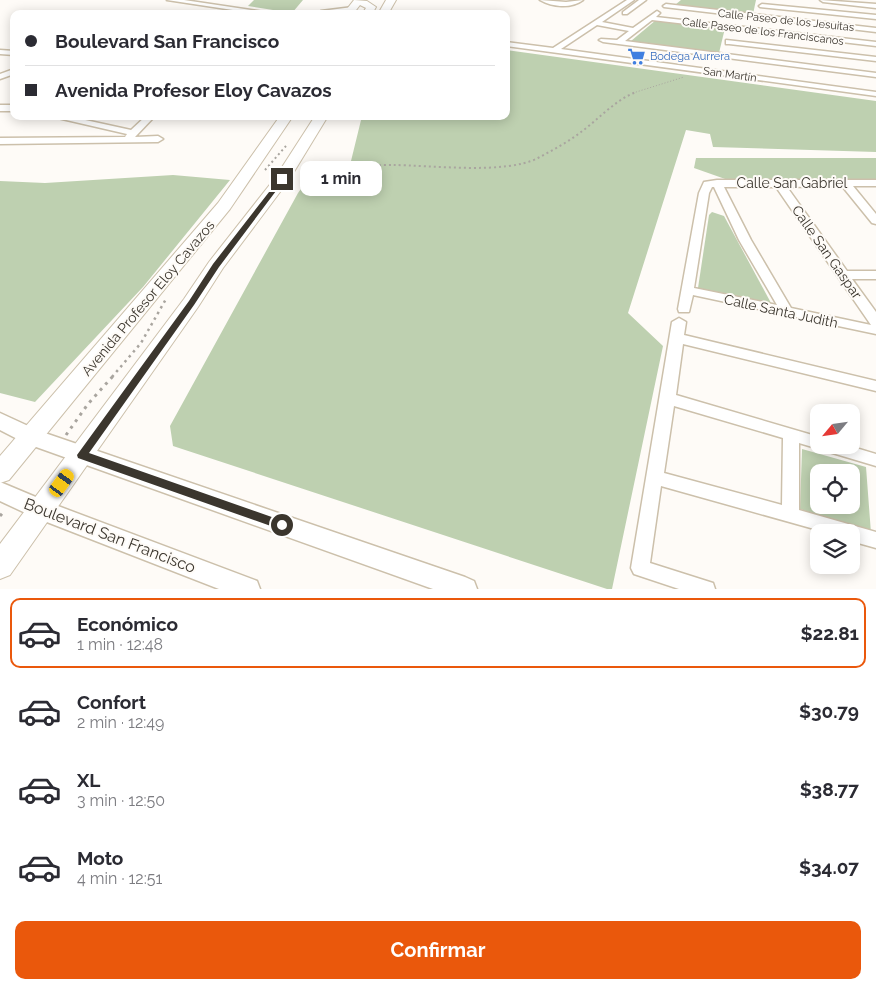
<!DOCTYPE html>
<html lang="es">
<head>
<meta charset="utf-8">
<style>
	body { margin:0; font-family:Raleway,sans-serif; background:#f2f2f3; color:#2b2b33; height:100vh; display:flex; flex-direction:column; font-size:19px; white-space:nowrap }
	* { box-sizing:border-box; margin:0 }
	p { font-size:16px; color:#7c7c81 }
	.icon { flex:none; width:28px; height:28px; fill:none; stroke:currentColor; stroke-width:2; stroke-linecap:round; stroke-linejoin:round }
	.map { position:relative; height:589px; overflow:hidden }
	.panel { display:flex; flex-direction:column; background:#fff; flex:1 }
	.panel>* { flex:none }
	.guide { position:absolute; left:10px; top:10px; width:500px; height:110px; border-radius:10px; box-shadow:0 2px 12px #0003; display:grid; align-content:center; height:110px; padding:0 15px; background:#fff }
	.needle { width:32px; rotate:241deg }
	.controls { position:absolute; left:810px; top:404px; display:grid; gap:10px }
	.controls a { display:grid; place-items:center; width:50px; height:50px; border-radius:10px; background:#fff; box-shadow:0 2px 12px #0003; font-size:25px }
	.end { position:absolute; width:22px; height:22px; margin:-11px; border:6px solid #3b362e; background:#fff; box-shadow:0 0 0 2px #fff }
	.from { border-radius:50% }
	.bubble { position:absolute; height:35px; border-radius:10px; background:#fff; box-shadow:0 2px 12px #0003; font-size:16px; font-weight:700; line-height:35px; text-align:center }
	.car { position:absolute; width:15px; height:30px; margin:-15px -8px; border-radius:6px; box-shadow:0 0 4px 1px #0007; background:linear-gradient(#f5c518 24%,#345 0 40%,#f5c518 0 76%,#345 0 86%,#f5c518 0) }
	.guide b { display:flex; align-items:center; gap:18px; height:48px; font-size:19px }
	.guide b+b { border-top:1px solid #e1e1e2 }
	.guide i { width:12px; height:12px; background:#2b2b33 }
	ul { padding:9px 0 0; list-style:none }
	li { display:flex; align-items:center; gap:15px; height:70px; margin:0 10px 8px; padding:0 5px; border:2px solid transparent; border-radius:10px }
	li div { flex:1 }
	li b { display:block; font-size:19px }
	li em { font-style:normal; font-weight:700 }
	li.current { border-color:#ea580c }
	li>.icon { width:45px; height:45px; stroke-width:1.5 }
	.button { display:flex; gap:10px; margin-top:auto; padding:10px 15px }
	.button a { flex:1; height:58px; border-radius:10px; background:#ea580c; color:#fff; font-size:20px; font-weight:700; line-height:58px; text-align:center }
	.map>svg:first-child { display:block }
</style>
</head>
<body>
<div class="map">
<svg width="876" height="589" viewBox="0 0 876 589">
	<rect width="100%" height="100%" fill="#fefbf7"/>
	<g fill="#bed0b0" fill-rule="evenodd">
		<polygon points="254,0 303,0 292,13 248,6"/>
		<polygon points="681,0 756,0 753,14 675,5"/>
		<polygon points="656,20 725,28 719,53 631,41"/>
		<polygon points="506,50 876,101 876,152 713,147 710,134 686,130 628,313 663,346 612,589 607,589 173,446 170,426 298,193 318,165 351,161 362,116 506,116"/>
		<polygon points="696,158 876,158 876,181 728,180 694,168"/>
		<polygon points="173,175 230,180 143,287 35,402 0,393 0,181 45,183"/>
		<polygon points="712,212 724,216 771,303 698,288 709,215"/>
		<path d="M802,449L866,467L871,533L800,509ZM819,472H851V505H819Z"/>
	</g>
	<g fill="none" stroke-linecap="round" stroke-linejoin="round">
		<defs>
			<polygon id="service" points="353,7 354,9 317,14 321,11"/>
			<g id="minor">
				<polygon points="167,0 184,0 278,14 259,14"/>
				<path d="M540,0L566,2L583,0C571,9 552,7 540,0Z"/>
				<polygon points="627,0 634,0 602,22 633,28 657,11 660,13 656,17 876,42 876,46 652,20 625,41 876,73 876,77 603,42 599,40 601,39 617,40 629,31 597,25 561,49 876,92 876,96 506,46 506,42 553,48"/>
				<polygon points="639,0 646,0 627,14 623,14 623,12"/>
				<polygon points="820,0 876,4 876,8 823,2"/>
				<polygon points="666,4 876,28 876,32 664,7 663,6"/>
				<polygon points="762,4 876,15 876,19 760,7 759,6"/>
				<polygon points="726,40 876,57 876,61 729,44 726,44"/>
				<polygon points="0,50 14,51 14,55 0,54"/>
				<polygon points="14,69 14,74 0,79 0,74"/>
				<rect x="0" y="105" width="14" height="6"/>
				<polygon points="49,116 67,116 131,130 146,116 155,116 135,137 158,136 163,139 158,142 0,144 0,138 125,137 127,134"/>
				<path d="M717,180H876V186H853L876,214V224L872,223L842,186L787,187L847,271H876V279H852L876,312V334L791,316L788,317L782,314L693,295L689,312H679L678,309L699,193L704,182ZM712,187H714L739,240L777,305L694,288L709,193ZM724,187H776L871,325L791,308L751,240Z"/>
				<path d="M679,318L686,322L684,335L876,381V391L683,344L676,395L819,437V445H846L876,454V466L799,443V510L876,532V548L851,541V532H825L661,486L650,563L713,583L715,589H679L634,574L631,568L672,322ZM674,406L783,438L782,505L664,473Z"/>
			</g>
			<g id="tertiary">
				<polygon points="0,413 39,431 465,577 474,581 477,589 433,589 25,443 0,430"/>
				<polygon points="0,482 50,503 257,581 260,589 219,589 34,517 0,501"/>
			</g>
			<g id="secondary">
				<polygon points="354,0 367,1 376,7 372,14 362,14 366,8 360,5 353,14 343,14"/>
				<polygon points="386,0 396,0 388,14 378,14"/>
				<polygon points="280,116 293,116 230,209 9,480 0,483 0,456 218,203"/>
				<polygon points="315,116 328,116 289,180 223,268 198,307 10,575 0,579 0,544 184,299 209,262 275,178"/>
			</g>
		</defs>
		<use href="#service" stroke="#ccc0ab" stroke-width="3"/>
		<use href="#minor" stroke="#ccc0ab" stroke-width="3"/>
		<use href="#tertiary" stroke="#ccc0ab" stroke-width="3"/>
		<use href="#secondary" stroke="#ccc0ab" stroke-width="2"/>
		<polyline stroke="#a9a59f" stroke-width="1" stroke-dasharray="1 2" stroke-linecap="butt" points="633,93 684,77"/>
		<g stroke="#a9a59f" stroke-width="2" stroke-dasharray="2 3" stroke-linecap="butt">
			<path d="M304,167C334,169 362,165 391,165C431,165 505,175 538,158C553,150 568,142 581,132C599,119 615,100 636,92"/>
			<polyline points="265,170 286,146"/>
		</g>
		<polyline stroke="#a9a59f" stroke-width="2.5" stroke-dasharray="2.5 4" stroke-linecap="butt" points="112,377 141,343 166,299"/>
		<g stroke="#a9a59f" stroke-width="3" stroke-dasharray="3 5" stroke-linecap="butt">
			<polyline points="66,435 88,404 113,376"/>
			<polyline points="0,516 5,510"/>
		</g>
		<use href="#service" fill="#fff" fill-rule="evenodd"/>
		<use href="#minor" fill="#fff" fill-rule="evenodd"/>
		<use href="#tertiary" fill="#fff" fill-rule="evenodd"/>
		<use href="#secondary" fill="#fff" fill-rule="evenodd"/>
	</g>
	<polygon fill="#3b362e" points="280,178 285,179 219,267 194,305 89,453 286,522 288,525 286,529 282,530 78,458 77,455 189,301 213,264"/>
	<defs>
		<symbol id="supermarket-bare" viewBox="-9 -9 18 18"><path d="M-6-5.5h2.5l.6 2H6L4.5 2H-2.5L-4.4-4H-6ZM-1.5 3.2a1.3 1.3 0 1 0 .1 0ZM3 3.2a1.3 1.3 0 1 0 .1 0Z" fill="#3f7fe0" stroke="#fefbf7" stroke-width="2.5" paint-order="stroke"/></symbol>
	</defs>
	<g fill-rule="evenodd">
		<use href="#supermarket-bare" x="624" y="44" width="25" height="25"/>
	</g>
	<g text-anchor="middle" stroke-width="4" stroke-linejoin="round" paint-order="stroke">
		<g font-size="11" fill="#3b362e" stroke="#fefbf7">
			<text transform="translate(786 20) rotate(6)" y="4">Calle Paseo de los Jesuitas</text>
			<text transform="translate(763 31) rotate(7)" y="4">Calle Paseo de los Franciscanos</text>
			<text transform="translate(730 74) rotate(8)" y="4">San Martín</text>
		</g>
		<g font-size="11" fill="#366cbe" stroke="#fefbf7" text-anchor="start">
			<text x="650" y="60">Bodega Aurrera</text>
		</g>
		<g font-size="14" fill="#3b362e" stroke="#fefbf7">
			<text x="792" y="188">Calle San Gabriel</text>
			<text transform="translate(827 252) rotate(55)" y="5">Calle San Gaspar</text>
			<text transform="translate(148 298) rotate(-50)" y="5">Avenida Profesor Eloy Cavazos</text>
			<text transform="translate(781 311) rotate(12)" y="5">Calle Santa Judith</text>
		</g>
		<g font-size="16" fill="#3b362e" stroke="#fefbf7">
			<text transform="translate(110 535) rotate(21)" y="6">Boulevard San Francisco</text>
		</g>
	</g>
</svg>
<div class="controls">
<a><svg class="needle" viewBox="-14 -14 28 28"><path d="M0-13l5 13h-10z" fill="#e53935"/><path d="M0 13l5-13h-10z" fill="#7c7c81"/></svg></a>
<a><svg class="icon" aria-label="locate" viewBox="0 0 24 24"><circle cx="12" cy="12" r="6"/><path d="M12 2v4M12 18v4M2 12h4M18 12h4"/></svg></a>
<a><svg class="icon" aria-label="layers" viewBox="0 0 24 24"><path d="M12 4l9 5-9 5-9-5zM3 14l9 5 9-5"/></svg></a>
</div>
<i class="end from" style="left:282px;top:525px"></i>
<i class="end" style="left:282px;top:179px"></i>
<div class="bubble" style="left:300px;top:161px;width:82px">1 min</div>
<i class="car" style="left:62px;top:483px;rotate:36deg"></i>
<div class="guide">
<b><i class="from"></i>Boulevard San Francisco</b>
<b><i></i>Avenida Profesor Eloy Cavazos</b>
</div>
</div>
<section class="panel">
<ul>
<li class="current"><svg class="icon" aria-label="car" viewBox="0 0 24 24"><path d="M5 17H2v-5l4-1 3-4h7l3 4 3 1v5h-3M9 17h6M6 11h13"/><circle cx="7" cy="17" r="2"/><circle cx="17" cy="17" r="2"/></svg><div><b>Económico</b><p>1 min · 12:48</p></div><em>$22.81</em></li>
<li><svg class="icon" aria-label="car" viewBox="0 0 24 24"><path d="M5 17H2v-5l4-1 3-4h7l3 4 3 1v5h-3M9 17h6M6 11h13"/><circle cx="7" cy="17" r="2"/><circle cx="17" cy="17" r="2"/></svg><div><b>Confort</b><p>2 min · 12:49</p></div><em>$30.79</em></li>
<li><svg class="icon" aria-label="car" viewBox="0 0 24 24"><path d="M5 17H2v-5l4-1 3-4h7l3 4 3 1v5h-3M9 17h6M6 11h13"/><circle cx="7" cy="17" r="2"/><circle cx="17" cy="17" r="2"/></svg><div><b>XL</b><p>3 min · 12:50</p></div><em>$38.77</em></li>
<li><svg class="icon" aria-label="car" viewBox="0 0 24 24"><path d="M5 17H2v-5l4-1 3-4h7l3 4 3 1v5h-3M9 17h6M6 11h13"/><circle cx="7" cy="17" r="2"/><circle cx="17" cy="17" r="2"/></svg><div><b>Moto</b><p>4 min · 12:51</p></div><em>$34.07</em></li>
</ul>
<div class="button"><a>Confirmar</a></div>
</section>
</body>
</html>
